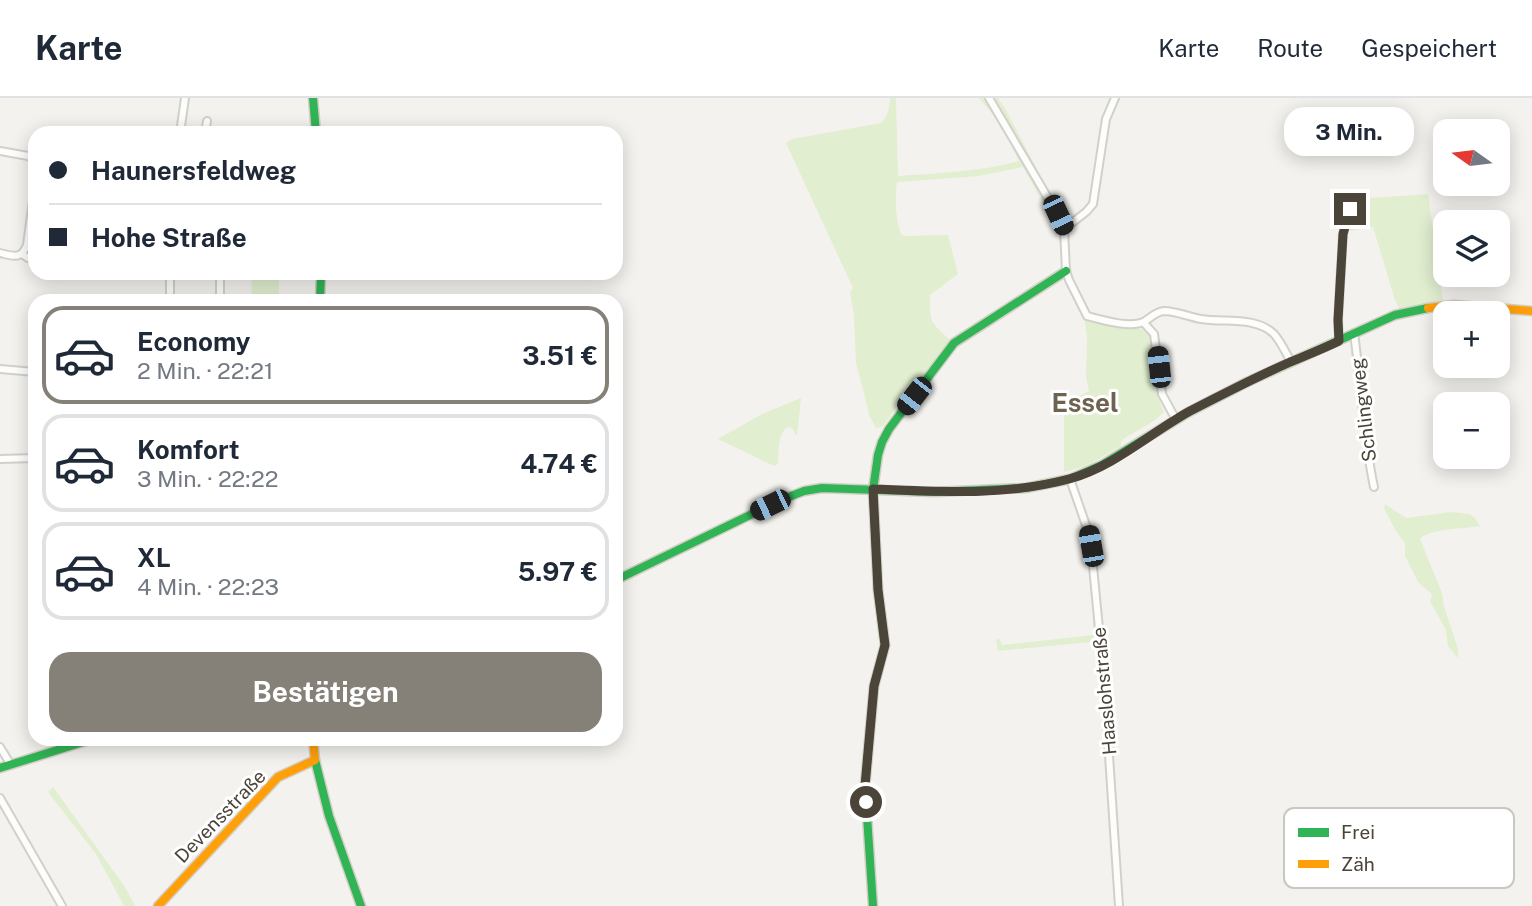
<!DOCTYPE html>
<html lang="de">
<head>
<meta charset="utf-8">
<style>
	body { margin:0; font-family:"Public Sans",sans-serif; background:#f6f6f7; color:#1f2937; height:100vh; display:flex; flex-direction:column; font-size:26px; white-space:nowrap }
	* { box-sizing:border-box; margin:0 }
	p { font-size:23px; color:#747a83 }
	.icon { flex:none; width:38px; height:38px; fill:none; stroke:currentColor; stroke-width:2; stroke-linecap:round; stroke-linejoin:round }
	.map { position:relative; flex:1; overflow:hidden }
	.sheet { position:absolute; left:28px; top:196px; width:595px; height:452px; display:flex; flex-direction:column; background:#fff; border-radius:21px; box-shadow:0 4px 18px #0003 }
	.sheet>* { flex:none }
	.guide { position:absolute; left:28px; top:28px; width:595px; height:154px; border-radius:21px; box-shadow:0 4px 18px #0003; display:grid; align-content:center; height:154px; padding:0 21px; background:#fff }
	.needle { width:46px; rotate:284deg }
	.fabs { position:absolute; left:1433px; top:21px; display:grid; gap:14px }
	.fabs a { display:grid; place-items:center; width:77px; height:77px; border-radius:14px; background:#fff; box-shadow:0 4px 18px #0003; font-size:35px }
	.end { position:absolute; width:32px; height:32px; margin:-16px; border:9px solid #4b4439; background:#fff; box-shadow:0 0 0 4px #fff }
	.from { border-radius:50% }
	.bubble { position:absolute; height:49px; border-radius:21px; background:#fff; box-shadow:0 4px 18px #0003; font-size:23px; font-weight:700; line-height:49px; text-align:center }
	.car { position:absolute; width:21px; height:42px; margin:-21px -10px; border-radius:9px; box-shadow:0 0 5px 2px #0007; background:linear-gradient(#222 24%,#8ab4d8 0 40%,#222 0 76%,#8ab4d8 0 86%,#222 0) }
	.guide b { display:flex; align-items:center; gap:24px; height:66px; font-size:26px }
	.guide b+b { border-top:2px solid #e0e1e3 }
	.guide i { width:18px; height:18px; background:#1f2937 }
	ul { padding:12px 0 0; list-style:none }
	li { display:flex; align-items:center; gap:21px; height:98px; margin:0 14px 10px; padding:0 7px; border:4px solid #e0e1e3; border-radius:21px }
	li div { flex:1 }
	li b { display:block; font-size:26px }
	li em { font-style:normal; font-weight:700 }
	li.current { border-color:#868178 }
	li>.icon { width:63px; height:63px; stroke-width:1.5 }
	.cta { display:flex; gap:14px; margin-top:auto; padding:14px 21px }
	.cta a { flex:1; height:80px; border-radius:21px; background:#868178; color:#fff; font-size:28px; font-weight:700; line-height:80px; text-align:center }
	header { display:flex; align-items:center; gap:42px; box-sizing:border-box; height:98px; padding:0 35px; background:#fff; border-bottom:2px solid #e0e1e3 }
	header strong { font-size:33px }
	nav { display:flex; gap:38px; margin-inline-start:auto; font-size:24px }
	.map>svg:first-child { display:block }
</style>
</head>
<body>
<header>
<strong>Karte</strong>
<nav><a>Karte</a><a>Route</a><a>Gespeichert</a></nav>
</header>
<div class="map">
<svg width="1532" height="808" viewBox="0 0 1532 808">
	<rect width="100%" height="100%" fill="#f4f2ee"/>
	<g fill="#e1eecf">
		<path d="M890,0H896L898,78C938,75 980,74 1019,63L1000,25L979,0H998L1006,12L1065,125L1056,129L1023,69L979,78L897,84C895,102 895,119 901,136L904,138L948,137L958,176L930,197C930,226 930,223 951,243L902,304H897V308L883,328L876,330L869,317L865,299L856,265L854,217L850,194L853,190L786,45L792,41L881,25C889,17 889,10 890,0Z"/>
		<polygon points="1428,96 1443,203 1400,212 1395,202 1373,129 1349,133 1356,101"/>
		<polygon points="252,175 279,175 279,203 251,203"/>
		<path d="M1084,218L1109,228L1142,231L1149,236L1152,242L1157,296L1164,314C1152,327 1135,332 1121,343V348L1086,368L1064,374V309L1065,306L1089,293L1086,278L1087,239Z"/>
		<path d="M801,300L797,338L792,330L787,329C777,338 779,354 778,366L774,368L718,341L764,315Z"/>
		<path d="M1385,406L1406,420L1451,414L1469,416L1475,420L1480,428C1466,431 1430,430 1420,441L1442,495L1444,509L1458,551V560L1448,548L1446,532L1430,503L1432,496L1418,484L1405,458V445L1396,433L1384,411Z"/>
		<polygon points="1095,513 1097,539 1092,544 998,553 996,542 999,540 1002,547 1094,537 1093,519"/>
		<polygon points="53,689 125,789 135,808 124,808 96,756 48,694"/>
	</g>
	<g fill="none" stroke-linecap="round" stroke-linejoin="round">
		<defs>
			<g id="street">
				<path d="M989,0L1058,117L1064,131L1066,173L1069,182L1087,218C1102,222 1132,231 1145,223C1152,219 1155,214 1164,213C1176,213 1189,219 1201,221C1224,225 1256,218 1274,236C1281,244 1286,255 1291,264"/>
				<polyline points="180,35 185,0"/>
				<polyline points="205,35 207,23"/>
				<polyline points="0,53 28,58 35,63"/>
				<polyline points="1064,131 1086,114 1093,106 1106,21 1115,0"/>
				<path d="M0,155C13,158 21,162 27,147L35,88"/>
				<polyline points="22,156 28,160 35,161"/>
				<polyline points="170,175 170,203"/>
				<polyline points="220,203 220,175"/>
				<polyline points="1144,225 1154,236 1162,296 1176,322"/>
				<path d="M1354,235C1361,286 1363,338 1374,389"/>
				<polyline points="1339,243 1338,222 1343,136 1350,111"/>
				<polyline points="0,271 35,274"/>
				<polyline points="0,361 35,360"/>
				<polyline points="1070,381 1088,433 1091,448 1104,582 1119,808"/>
				<polyline points="0,649 11,667"/>
				<polyline points="0,700 62,808"/>
			</g>
			<g id="fast">
				<polyline points="313,0 316,35"/>
				<polyline points="320,203 321,175"/>
				<polyline points="616,482 781,402 804,393 822,390 934,394 1026,390 1070,381 1102,367 1187,315 1247,284 1395,217 1428,210"/>
				<polyline points="315,662 329,718 361,808"/>
				<polyline points="0,670 96,640"/>
				<polyline points="873,808 865,688 874,588 885,547 878,492 873,392 878,357 882,344 889,331 954,245 1066,173"/>
			</g>
			<g id="slow">
				<polyline points="1428,210 1454,207 1532,213"/>
				<polyline points="158,808 278,679 315,662 313,640"/>
			</g>
		</defs>
		<use href="#street" stroke="#d2d0cb" stroke-width="10"/>
		<use href="#fast" stroke="#d3cfc5" stroke-width="11"/>
		<use href="#slow" stroke="#d3cfc5" stroke-width="11"/>
		<use href="#street" stroke="#fdfdfc" stroke-width="6"/>
		<use href="#fast" stroke="#30b455" stroke-width="8"/>
		<use href="#slow" stroke="#ff9f0a" stroke-width="8"/>
	</g>
	<g fill="none" stroke-linecap="round" stroke-linejoin="round">
		<path stroke="#4b4439" stroke-width="9" d="M866,704L865,688L874,588L885,547L878,492L873,391C938,394 1006,398 1069,381C1114,369 1150,335 1190,313C1223,296 1256,279 1290,264C1307,257 1323,251 1339,243L1338,222L1343,136L1350,111"/>
	</g>
	<g text-anchor="middle" stroke-width="6" stroke-linejoin="round" paint-order="stroke">
		<g font-size="19" fill="#4b4439" stroke="#fff">
			<text transform="translate(1363 312) rotate(-97)" y="7">Schlingweg</text>
			<text transform="translate(1104 593) rotate(-95)" y="7">Haaslohstraße</text>
			<text transform="translate(220 718) rotate(-46)" y="7">Devensstraße</text>
		</g>
		<g font-size="26" font-weight="bold" fill="#6e6250" stroke="#fff">
			<text x="1085" y="314">Essel</text>
		</g>
	</g>
	<rect x="1284" y="710" width="230" height="80" rx="10" fill="#fff" stroke="#c9c7c4" stroke-width="2"/>
	<rect x="1298" y="730" width="31" height="9" fill="#30b455"/>
	<rect x="1298" y="762" width="31" height="8" fill="#ff9f0a"/>
	<g font-size="19" fill="#4b4439">
		<text x="1341" y="741">Frei</text>
		<text x="1341" y="773">Zäh</text>
	</g>
</svg>
<div class="fabs">
<a><svg class="needle" viewBox="-14 -14 28 28"><path d="M0-13l5 13h-10z" fill="#e53935"/><path d="M0 13l5-13h-10z" fill="#747a83"/></svg></a>
<a><svg class="icon" aria-label="layers" viewBox="0 0 24 24"><path d="M12 4l9 5-9 5-9-5zM3 14l9 5 9-5"/></svg></a>
<a>+</a>
<a>−</a>
</div>
<i class="end from" style="left:866px;top:704px"></i>
<i class="end" style="left:1350px;top:111px"></i>
<div class="bubble" style="left:1284px;top:9px;width:130px">3 Min.</div>
<i class="car" style="left:1058px;top:117px;rotate:155deg"></i>
<i class="car" style="left:1159px;top:269px;rotate:354deg"></i>
<i class="car" style="left:914px;top:298px;rotate:218deg"></i>
<i class="car" style="left:770px;top:407px;rotate:244deg"></i>
<i class="car" style="left:1091px;top:448px;rotate:350deg"></i>
<div class="guide">
<b><i class="from"></i>Haunersfeldweg</b>
<b><i></i>Hohe Straße</b>
</div>
<section class="sheet">
<ul>
<li class="current"><svg class="icon" aria-label="car" viewBox="0 0 24 24"><path d="M5 17H2v-5l4-1 3-4h7l3 4 3 1v5h-3M9 17h6M6 11h13"/><circle cx="7" cy="17" r="2"/><circle cx="17" cy="17" r="2"/></svg><div><b>Economy</b><p>2 Min. · 22:21</p></div><em>3.51 €</em></li>
<li><svg class="icon" aria-label="car" viewBox="0 0 24 24"><path d="M5 17H2v-5l4-1 3-4h7l3 4 3 1v5h-3M9 17h6M6 11h13"/><circle cx="7" cy="17" r="2"/><circle cx="17" cy="17" r="2"/></svg><div><b>Komfort</b><p>3 Min. · 22:22</p></div><em>4.74 €</em></li>
<li><svg class="icon" aria-label="car" viewBox="0 0 24 24"><path d="M5 17H2v-5l4-1 3-4h7l3 4 3 1v5h-3M9 17h6M6 11h13"/><circle cx="7" cy="17" r="2"/><circle cx="17" cy="17" r="2"/></svg><div><b>XL</b><p>4 Min. · 22:23</p></div><em>5.97 €</em></li>
</ul>
<div class="cta"><a>Bestätigen</a></div>
</section>
</div>
</body>
</html>
